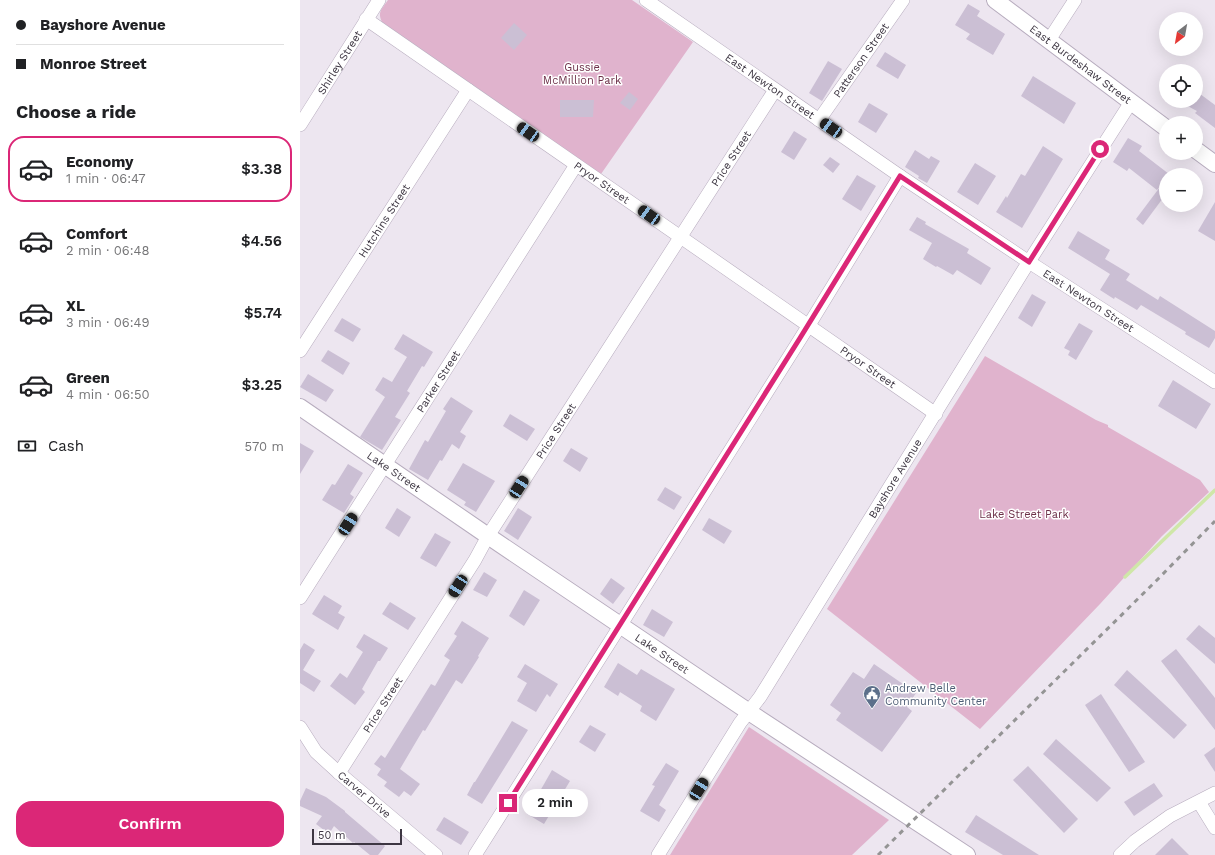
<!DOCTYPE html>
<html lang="en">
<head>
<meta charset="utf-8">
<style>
	body { margin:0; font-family:"Work Sans",sans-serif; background:#f2f2f2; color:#202124; height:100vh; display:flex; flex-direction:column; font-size:15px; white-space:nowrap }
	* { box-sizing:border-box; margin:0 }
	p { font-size:13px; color:#757577 }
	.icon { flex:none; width:22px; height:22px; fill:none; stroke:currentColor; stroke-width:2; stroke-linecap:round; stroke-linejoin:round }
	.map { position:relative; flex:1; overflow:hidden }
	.details { display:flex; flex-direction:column; background:#fff; width:300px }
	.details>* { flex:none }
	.banner { display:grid; align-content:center; height:88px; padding:0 16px; background:#fff }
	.needle { width:26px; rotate:211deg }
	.tools { position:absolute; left:859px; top:12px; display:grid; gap:8px }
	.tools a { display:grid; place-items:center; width:44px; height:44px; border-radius:50%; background:#fff; box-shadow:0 4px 16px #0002; font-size:20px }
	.scale { position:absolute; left:12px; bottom:10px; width:90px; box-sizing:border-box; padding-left:4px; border:2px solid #3d3642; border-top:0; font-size:11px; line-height:14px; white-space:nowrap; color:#3d3642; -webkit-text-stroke:3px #fff; paint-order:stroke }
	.end { position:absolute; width:18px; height:18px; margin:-9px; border:5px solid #db2777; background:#fff; box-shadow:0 0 0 2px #fff }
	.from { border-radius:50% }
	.bubble { position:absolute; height:28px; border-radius:14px; background:#fff; box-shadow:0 4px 16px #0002; font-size:13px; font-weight:600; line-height:28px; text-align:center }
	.car { position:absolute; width:12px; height:24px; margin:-12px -6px; border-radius:5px; box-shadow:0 0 3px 1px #0007; background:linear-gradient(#222 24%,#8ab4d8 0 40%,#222 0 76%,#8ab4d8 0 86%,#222 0) }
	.banner b { display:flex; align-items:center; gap:14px; height:38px; font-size:15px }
	.banner b+b { border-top:1px solid #e0e0e0 }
	.banner i { width:10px; height:10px; background:#202124 }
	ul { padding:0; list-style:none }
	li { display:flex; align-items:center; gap:12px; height:66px; margin:0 8px 6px; padding:0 8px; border:2px solid transparent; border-radius:16px }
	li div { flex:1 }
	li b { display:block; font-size:15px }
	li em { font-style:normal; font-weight:600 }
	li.active { border-color:#db2777 }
	li>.icon { width:36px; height:36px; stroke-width:1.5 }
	h2 { padding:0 16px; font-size:18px; line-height:48px }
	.pay { display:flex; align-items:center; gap:10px; height:44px; padding:0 16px; font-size:15px }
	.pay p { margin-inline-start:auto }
	.action { display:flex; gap:8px; margin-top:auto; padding:8px 16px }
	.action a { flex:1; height:46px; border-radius:16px; background:#db2777; color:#fff; font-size:16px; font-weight:600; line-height:46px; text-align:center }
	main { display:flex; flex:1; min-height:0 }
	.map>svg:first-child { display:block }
</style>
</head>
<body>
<main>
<section class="details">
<div class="banner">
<b><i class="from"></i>Bayshore Avenue</b>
<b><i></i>Monroe Street</b>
</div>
<h2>Choose a ride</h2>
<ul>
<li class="active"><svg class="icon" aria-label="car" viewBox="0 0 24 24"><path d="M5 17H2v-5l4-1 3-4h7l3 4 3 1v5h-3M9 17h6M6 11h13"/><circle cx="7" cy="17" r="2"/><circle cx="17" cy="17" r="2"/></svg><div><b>Economy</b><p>1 min · 06:47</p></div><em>$3.38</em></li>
<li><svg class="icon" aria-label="car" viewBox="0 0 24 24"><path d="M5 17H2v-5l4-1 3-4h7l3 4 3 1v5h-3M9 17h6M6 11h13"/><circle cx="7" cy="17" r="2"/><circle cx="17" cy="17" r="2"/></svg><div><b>Comfort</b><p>2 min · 06:48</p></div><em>$4.56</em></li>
<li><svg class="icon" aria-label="car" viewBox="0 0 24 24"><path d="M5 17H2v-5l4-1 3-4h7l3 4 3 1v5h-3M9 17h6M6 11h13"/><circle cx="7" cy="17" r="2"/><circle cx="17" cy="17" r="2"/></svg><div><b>XL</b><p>3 min · 06:49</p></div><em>$5.74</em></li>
<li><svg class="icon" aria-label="car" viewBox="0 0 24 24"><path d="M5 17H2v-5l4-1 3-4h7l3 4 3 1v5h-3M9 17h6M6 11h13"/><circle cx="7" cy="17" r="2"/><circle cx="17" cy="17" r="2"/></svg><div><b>Green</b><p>4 min · 06:50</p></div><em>$3.25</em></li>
</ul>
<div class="pay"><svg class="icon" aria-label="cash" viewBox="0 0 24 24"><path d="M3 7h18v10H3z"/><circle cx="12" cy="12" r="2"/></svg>Cash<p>570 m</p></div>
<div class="action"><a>Confirm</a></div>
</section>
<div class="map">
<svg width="915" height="855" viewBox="0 0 915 855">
	<rect width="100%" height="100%" fill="#ede6f0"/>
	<g fill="#e0b3cd">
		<path d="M88,0H332L393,42L301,174L82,22C77,12 82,9 88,0Z"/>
		<polygon points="685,356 796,420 808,425 808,427 900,480 909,492 862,536 800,604 680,729 527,609"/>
		<polygon points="449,727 589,820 552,855 370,855"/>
	</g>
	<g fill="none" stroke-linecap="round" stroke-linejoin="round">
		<polyline stroke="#cfe7a8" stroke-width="3.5" points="825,577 915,490"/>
	</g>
	<g fill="#cbbfd4">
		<polygon points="668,4 680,11 677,16 705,34 693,55 666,39 670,34 655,25"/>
		<polygon points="214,23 227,35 214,50 201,38"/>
		<polygon points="585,52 606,65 598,79 576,66"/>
		<polygon points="528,61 542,69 522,101 509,93"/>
		<polygon points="733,76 776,103 764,124 721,96"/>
		<polygon points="896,91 915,105 915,128 895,113 897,111 878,101 896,101"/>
		<polygon points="329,92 338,99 330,110 320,103"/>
		<polygon points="260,100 294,100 293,117 260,117"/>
		<polygon points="569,103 588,114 576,133 558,122"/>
		<polygon points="494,131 507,139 494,160 481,152"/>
		<polygon points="828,138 842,146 839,151 869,174 866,175 866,178 857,190 829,168 827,171 813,162"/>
		<polygon points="743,146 763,159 722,228 696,212 706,196 707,198 721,174 725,176"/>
		<polygon points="615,150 629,159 631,156 640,161 627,183 618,178 619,176 605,167"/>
		<polygon points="530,157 540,164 533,173 523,165"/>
		<polygon points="675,163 696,176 678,205 657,192"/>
		<polygon points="557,175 576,186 561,211 542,199"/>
		<polygon points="860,187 866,192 866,194 843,225 836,219"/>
		<polygon points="915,202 915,241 898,231"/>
		<polygon points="617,217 626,222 625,224 669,249 667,253 691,268 681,285 657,270 653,275 637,266 636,267 623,259 632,243 609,230"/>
		<polygon points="778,231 810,250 805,259 830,274 826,280 858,300 860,296 915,331 915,338 909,348 885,334 886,332 841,305 837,310 815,297 814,299 800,290 810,274 768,248"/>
		<polygon points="732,294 746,302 732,327 718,318"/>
		<polygon points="42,318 61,329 53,342 34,331"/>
		<polygon points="779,323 793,331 776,360 768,355 770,351 764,348"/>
		<polygon points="103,334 133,352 124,367 122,366 107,391 110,393 95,417 101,420 82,450 60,437 85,397 75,390 83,377 92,382 107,357 94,349"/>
		<polygon points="28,350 50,363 43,375 21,361"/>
		<polygon points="8,374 34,390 26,402 0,387"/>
		<polygon points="873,380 911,404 896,429 858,406"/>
		<polygon points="151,397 173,411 160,432 166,436 159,449 152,444 142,461 140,460 128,480 109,469 125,440 128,442 146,411 143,409"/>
		<polygon points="210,414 235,429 227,441 203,426"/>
		<polygon points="0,443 14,451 0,474"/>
		<polygon points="271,448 288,458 280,472 263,461"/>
		<polygon points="163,463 195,481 176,512 164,505 166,502 147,490"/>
		<polygon points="48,464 63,473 50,494 54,497 44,513 22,500 32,484 35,485"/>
		<polygon points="365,487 382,497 374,510 357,500"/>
		<polygon points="97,508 111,517 99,537 85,528"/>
		<polygon points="218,508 232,517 218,540 204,531"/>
		<polygon points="409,518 432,531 424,544 402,530"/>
		<polygon points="135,533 151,542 136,567 120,558"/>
		<polygon points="184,572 197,580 187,597 173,590"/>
		<polygon points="311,578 325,588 313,604 300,594"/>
		<polygon points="224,590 240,600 224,626 209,616"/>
		<polygon points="24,595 42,606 38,613 45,617 38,630 12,614"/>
		<polygon points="90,602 116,618 108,630 82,614"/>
		<polygon points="352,609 373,622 364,637 343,625"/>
		<polygon points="162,621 189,638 178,656 179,657 162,684 156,680 125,731 123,730 100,769 120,784 111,796 104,791 99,797 84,786 87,782 77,775 81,769 74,764 81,755 85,758 131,684 135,686 150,660 144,656 157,636 154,634"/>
		<polygon points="899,625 915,638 915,664 886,639"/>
		<polygon points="64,634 88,648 80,661 78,661 62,689 65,692 55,705 30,686 40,673 47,678 63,652 56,647"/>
		<polygon points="4,643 15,650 3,670 21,681 14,692 0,683 0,650"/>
		<polygon points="876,649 915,698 915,730 861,661"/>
		<polygon points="318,663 337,675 341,669 375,689 356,721 340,711 342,706 320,692 318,696 304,687"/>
		<polygon points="225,664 258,684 250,697 247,694 236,712 217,701 227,683 217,677"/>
		<polygon points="574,664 616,693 607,707 612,711 582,752 536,720 541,713 530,705 553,672 564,679"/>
		<polygon points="827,670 887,725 874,739 814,685"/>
		<polygon points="801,694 845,762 829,772 785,705"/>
		<polygon points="212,721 228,730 182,804 167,795 174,782 175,782"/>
		<polygon points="290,725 306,734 295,752 279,742"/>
		<polygon points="756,739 811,788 797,802 743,754"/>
		<polygon points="915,747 915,772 904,755"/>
		<polygon points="366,763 379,771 359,805 366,810 359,822 340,811 355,786 352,785"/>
		<polygon points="728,766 778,819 764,833 713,780"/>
		<polygon points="252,770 270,781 244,824 227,814"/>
		<polygon points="854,783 863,796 834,816 824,802"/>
		<polygon points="6,788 26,797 45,811 45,812 85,846 78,855 70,855 54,842 53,843 34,826 29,834 16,824 22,816 0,806 0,801"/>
		<polygon points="676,815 739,855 703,855 665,832"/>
		<polygon points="144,817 169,832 161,845 136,830"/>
		<polygon points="872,838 889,855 855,855"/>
	</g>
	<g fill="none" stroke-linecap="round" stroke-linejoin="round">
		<defs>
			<g id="minor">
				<path id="s1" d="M346,0L600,176L729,262L915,382"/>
				<path id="s2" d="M66,19L636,414"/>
				<polyline points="749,40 775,0"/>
				<path id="s3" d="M519,120L603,0"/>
				<path id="s4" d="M0,125L79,0"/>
				<path id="s5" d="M0,351L168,90"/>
				<path id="s6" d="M0,598L276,165"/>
				<path id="s7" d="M0,727L16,752L39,773L136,855"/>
				<path id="s8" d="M39,773L175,560L188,536L475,90"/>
				<polyline points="899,802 915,828"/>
				<polyline points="175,855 320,626 509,325 600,176"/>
				<path id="s9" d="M358,855L440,723L460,697L723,271L831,102"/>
				<polyline points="820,855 835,841 870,816 915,793"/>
			</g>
			<g id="tertiary">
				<path id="s10" d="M695,0L866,128"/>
				<polyline points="896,150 915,164"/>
				<path id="s11" d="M0,407L188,536L449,712L667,855"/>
			</g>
		</defs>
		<use href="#minor" stroke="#b7acbe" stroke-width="14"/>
		<use href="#tertiary" stroke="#b7acbe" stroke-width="18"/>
		<use href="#minor" stroke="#fff" stroke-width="13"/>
		<use href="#tertiary" stroke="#fff" stroke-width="16"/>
		<polyline stroke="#949494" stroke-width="3" stroke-dasharray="5 5" stroke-linecap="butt" points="578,855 857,580 915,521"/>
	</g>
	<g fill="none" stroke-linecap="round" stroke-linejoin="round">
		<polyline stroke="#db2777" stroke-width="5" points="208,803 500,338 600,176 729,262 800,149"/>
	</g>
	<defs>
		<symbol id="civic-pin" viewBox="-11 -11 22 30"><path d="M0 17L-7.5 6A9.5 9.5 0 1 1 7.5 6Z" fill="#5c6f8a" stroke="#fff"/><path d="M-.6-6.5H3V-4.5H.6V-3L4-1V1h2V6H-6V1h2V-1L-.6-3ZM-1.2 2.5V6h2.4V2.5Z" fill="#fff"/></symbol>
	</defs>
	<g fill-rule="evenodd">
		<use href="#civic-pin" x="562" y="684" width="20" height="27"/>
	</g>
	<g text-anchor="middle" stroke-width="3" stroke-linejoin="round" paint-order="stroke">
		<g font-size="11" fill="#3d3642" stroke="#fff">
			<text dy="4" stroke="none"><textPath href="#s3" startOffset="73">Patterson Street</textPath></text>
			<text dy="4" stroke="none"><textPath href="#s4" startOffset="74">Shirley Street</textPath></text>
			<text dy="4" stroke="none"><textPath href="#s10" startOffset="107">East Burdeshaw Street</textPath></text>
			<text dy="4" stroke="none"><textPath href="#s1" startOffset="151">East Newton Street</textPath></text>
			<text dy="4" stroke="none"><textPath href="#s8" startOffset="729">Price Street</textPath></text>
			<text dy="4" stroke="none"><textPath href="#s2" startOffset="287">Pryor Street</textPath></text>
			<text dy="4" stroke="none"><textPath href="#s5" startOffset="155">Hutchins Street</textPath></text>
			<text dy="4" stroke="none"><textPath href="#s1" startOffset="535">East Newton Street</textPath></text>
			<text dy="4" stroke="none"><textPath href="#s2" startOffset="611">Pryor Street</textPath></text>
			<text dy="4" stroke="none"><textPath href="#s6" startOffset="257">Parker Street</textPath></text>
			<text dy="4" stroke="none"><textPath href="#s8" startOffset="405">Price Street</textPath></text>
			<text dy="4" stroke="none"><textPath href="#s11" startOffset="114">Lake Street</textPath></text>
			<text dy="4" stroke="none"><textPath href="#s9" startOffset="445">Bayshore Avenue</textPath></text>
			<text dy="4" stroke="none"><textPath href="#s11" startOffset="438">Lake Street</textPath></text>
			<text dy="4" stroke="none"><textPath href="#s8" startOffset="81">Price Street</textPath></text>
			<text dy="4" stroke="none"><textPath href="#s7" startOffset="94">Carver Drive</textPath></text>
		</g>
		<g font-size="11" fill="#6d3149" stroke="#fff">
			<text x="282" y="71">Gussie<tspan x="282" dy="13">McMillion Park</tspan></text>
			<text x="724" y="518">Lake Street Park</text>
		</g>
		<g font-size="11" fill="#4e5e75" stroke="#fff" text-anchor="start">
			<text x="585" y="692">Andrew Belle<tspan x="585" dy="13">Community Center</tspan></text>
		</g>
	</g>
</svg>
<div class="tools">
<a><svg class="needle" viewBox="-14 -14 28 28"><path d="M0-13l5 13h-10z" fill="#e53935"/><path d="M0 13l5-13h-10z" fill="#757577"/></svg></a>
<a><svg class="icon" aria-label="locate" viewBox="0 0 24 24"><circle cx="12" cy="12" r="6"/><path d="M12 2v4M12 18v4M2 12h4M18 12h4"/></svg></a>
<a>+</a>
<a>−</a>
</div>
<div class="scale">50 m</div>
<i class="end from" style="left:800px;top:149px"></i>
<i class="end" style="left:208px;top:803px"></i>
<div class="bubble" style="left:222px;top:789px;width:66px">2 min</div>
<i class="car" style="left:531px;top:128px;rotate:305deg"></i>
<i class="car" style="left:228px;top:132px;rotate:305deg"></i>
<i class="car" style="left:349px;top:215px;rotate:305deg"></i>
<i class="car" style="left:219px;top:487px;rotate:33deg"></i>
<i class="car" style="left:48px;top:524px;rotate:33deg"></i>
<i class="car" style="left:158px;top:586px;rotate:213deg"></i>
<i class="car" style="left:399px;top:789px;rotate:32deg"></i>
</div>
</main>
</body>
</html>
